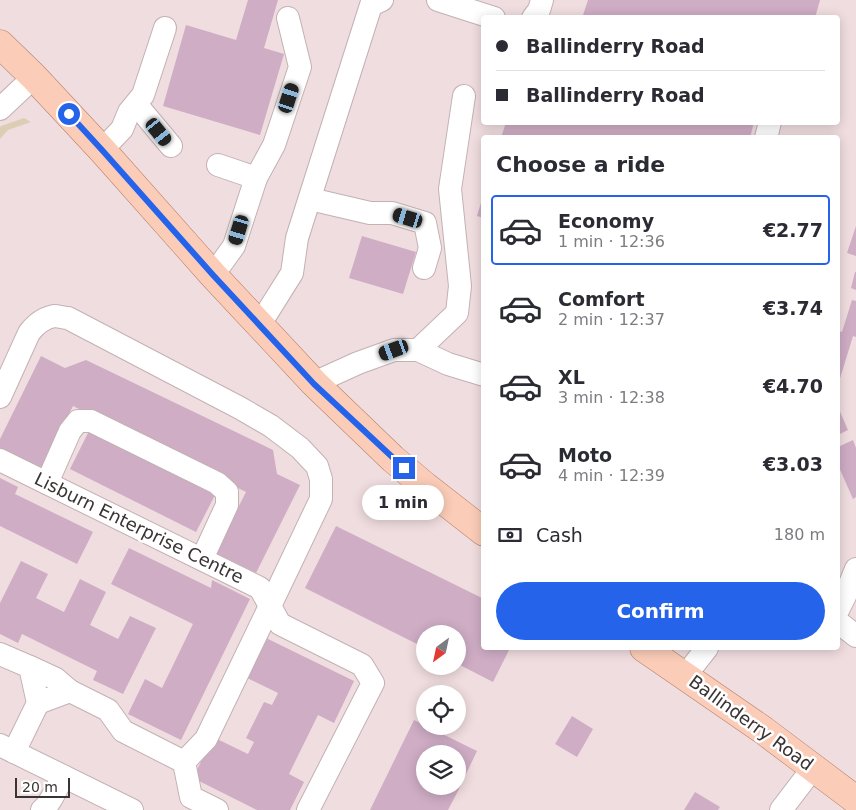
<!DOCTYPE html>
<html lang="en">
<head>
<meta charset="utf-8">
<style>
	body { margin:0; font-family:"DejaVu Sans",sans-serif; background:#f7f7f7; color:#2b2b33; height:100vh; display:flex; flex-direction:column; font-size:19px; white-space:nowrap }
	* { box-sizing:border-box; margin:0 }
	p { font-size:16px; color:#7c7c81 }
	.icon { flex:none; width:28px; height:28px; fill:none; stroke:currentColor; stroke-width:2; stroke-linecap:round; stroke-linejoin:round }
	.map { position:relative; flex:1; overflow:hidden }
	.sheet { position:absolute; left:481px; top:135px; width:359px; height:515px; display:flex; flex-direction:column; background:#fff; border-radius:5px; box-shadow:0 2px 12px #0003 }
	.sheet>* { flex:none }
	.top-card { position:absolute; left:481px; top:15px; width:359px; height:110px; border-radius:5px; box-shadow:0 2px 12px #0003; display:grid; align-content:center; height:110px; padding:0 15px; background:#fff }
	.needle { width:32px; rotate:213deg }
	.tools { position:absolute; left:416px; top:625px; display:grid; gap:10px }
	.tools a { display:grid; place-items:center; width:50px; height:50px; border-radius:50%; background:#fff; box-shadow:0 2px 12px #0003; font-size:25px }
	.scale { position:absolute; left:15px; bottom:12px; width:55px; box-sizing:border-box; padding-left:5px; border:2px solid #3a3333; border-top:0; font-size:14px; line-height:18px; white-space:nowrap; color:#3a3333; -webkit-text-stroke:4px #fff; paint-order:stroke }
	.end { position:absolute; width:22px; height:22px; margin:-11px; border:6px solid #2563eb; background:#fff; box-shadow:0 0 0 2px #fff }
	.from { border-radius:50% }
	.bubble { position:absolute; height:35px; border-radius:18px; background:#fff; box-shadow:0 2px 12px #0003; font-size:16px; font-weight:600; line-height:35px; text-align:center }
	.car { position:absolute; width:15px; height:30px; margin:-15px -8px; border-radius:6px; box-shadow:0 0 4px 1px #0007; background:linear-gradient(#222 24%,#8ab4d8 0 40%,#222 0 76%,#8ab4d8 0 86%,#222 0) }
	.top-card b { display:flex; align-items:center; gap:18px; height:48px; font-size:19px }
	.top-card b+b { border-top:1px solid #e1e1e2 }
	.top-card i { width:12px; height:12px; background:#2b2b33 }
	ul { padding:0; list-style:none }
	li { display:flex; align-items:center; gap:15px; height:70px; margin:0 10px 8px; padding:0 5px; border:2px solid transparent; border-radius:5px }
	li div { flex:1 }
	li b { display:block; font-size:19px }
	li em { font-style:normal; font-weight:600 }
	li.active { border-color:#2563eb }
	li>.icon { width:45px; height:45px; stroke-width:1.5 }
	h2 { padding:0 15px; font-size:22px; line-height:60px }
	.pay { display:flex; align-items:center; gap:12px; height:55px; padding:0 15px; font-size:19px }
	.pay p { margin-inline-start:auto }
	.cta { display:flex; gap:10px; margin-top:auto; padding:10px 15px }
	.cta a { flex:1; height:58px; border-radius:30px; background:#2563eb; color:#fff; font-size:20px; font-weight:600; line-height:58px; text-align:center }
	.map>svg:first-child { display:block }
</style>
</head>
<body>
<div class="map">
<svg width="856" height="810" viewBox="0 0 856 810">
	<rect width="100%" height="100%" fill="#f0dddf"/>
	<polygon fill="#ddcdb4" points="24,118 31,122 8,130 0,139 0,127 1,126"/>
	<g fill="#cfadc5" fill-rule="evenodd">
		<polygon points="248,0 278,0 264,48 284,54 260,135 163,106 186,25 236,40"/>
		<polygon points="588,0 820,0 815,18 582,18"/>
		<polygon points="506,122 754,122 750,138 501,138"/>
		<polygon points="483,196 484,196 484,218 477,216"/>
		<polygon points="856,226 856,256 847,253"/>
		<polygon points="362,236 416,252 403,294 349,278"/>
		<polygon points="855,272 856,272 856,290 851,288"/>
		<polygon points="852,300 856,301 856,337 853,336 838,385 838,331 842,332"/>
		<polygon points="41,356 65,368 86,360 273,450 277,474 300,485 256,573 215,553 246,492 73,406 41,470 0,450 0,439"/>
		<polygon points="838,407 848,430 838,435"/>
		<polygon points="89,431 215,495 196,532 70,469"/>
		<polygon points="853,440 856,448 856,497 853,499 838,465 838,447"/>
		<polygon points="0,478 18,487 15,494 93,532 77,564 0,526"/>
		<polygon points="336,526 484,599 484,648 510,648 493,682 458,664 458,634 425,634 425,648 305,588"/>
		<polygon points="129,548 211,588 212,580 250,599 181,740 128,714 145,679 162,688 193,624 111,584"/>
		<polygon points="21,561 48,574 36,598 64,612 80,579 106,592 90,625 118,639 130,616 156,628 123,694 93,680 97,671 22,634 18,643 0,634 0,603"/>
		<polygon points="264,637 354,681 334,723 318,715 289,774 304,782 290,810 257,810 193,778 213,737 248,754 254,742 246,738 264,702 272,705 278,693 245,677"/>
		<polygon points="572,716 593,729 577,757 555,744"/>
		<path d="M414,720L477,751L458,791L448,810H370ZM425,754H458V786H425Z"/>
		<polygon points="695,792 720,807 718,810 684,810"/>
	</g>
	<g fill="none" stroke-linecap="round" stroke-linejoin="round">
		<defs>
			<g id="minor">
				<polyline points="438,0 494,18"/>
				<polyline points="533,18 539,10 542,0"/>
				<polyline points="136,104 171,146"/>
				<polyline points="0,109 34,77"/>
				<polyline points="766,138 770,122"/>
				<polyline points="102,150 122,129 129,112 143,95 165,28"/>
				<polyline points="218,165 256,178"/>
				<polyline points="310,199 370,213 392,213 425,223 430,248 424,268"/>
				<polyline points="213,275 234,246 256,178 274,145 300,67 288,18"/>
				<polyline points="260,324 292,273 297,238 371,5 382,0"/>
				<polyline points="418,350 448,364 484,375"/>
				<polyline points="314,383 358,363 394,350 418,350 457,313 460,286 450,189 464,96"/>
				<path d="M0,397L29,333C35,325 44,318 54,316C58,316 64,318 68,318L240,408L271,426L300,448L317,466L321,479V499L270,606L280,624L362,665L373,683L308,810"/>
				<polyline points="0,460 260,588 270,606 206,739 184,762 123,731 108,710 70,691 38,703"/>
				<polyline points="47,483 70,431 78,421 91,421 217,483 227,492 227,505 202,559"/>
				<polyline points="838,610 845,596 856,569"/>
				<polyline points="838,622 856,636"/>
				<polyline points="0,654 30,667 38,703 14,752"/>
				<polyline points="30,667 56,679 70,691"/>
				<polyline points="685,676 707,648"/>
				<polyline points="0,745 132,810"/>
				<polyline points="184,762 191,797 217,810"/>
				<path d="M42,810C52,802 57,787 63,776"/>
				<polyline points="781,810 813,768"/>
			</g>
			<g id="major">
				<polyline points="0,44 34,77 102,150 213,275 314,383 393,459 425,486 484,532"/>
				<polyline points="644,648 763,730 856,800"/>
			</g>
		</defs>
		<use href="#minor" stroke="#c3b1b3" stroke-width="24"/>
		<use href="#major" stroke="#b6816b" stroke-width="29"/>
		<use href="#minor" stroke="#fff" stroke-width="22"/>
		<use href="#major" stroke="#fbcdb8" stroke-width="28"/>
	</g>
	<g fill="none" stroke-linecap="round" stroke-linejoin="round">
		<polyline stroke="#2563eb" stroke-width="6" points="69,114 102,150 213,275 314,384 404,468"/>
	</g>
	<g text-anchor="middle" stroke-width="5" stroke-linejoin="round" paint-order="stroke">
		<g font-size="18" fill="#3a3333" stroke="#fff">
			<text transform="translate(139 528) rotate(26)" y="6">Lisburn Enterprise Centre</text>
			<text transform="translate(751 723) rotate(36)" y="6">Ballinderry Road</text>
		</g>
	</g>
</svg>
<div class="tools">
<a><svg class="needle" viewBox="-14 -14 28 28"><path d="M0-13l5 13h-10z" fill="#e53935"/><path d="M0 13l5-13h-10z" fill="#7c7c81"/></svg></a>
<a><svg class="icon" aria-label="locate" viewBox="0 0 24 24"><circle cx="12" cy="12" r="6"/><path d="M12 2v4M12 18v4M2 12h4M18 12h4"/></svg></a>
<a><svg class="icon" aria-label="layers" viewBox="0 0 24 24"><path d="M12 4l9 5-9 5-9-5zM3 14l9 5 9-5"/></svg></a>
</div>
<div class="scale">20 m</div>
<i class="end from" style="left:69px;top:114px"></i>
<i class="end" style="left:404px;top:468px"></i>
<div class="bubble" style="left:362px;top:485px;width:82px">1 min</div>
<i class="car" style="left:289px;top:98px;rotate:18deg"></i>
<i class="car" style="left:159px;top:132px;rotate:141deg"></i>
<i class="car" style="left:408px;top:218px;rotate:287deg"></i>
<i class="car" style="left:239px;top:230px;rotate:197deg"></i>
<i class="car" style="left:394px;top:350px;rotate:250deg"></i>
<div class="top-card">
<b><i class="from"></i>Ballinderry Road</b>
<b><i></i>Ballinderry Road</b>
</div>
<section class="sheet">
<h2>Choose a ride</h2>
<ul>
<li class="active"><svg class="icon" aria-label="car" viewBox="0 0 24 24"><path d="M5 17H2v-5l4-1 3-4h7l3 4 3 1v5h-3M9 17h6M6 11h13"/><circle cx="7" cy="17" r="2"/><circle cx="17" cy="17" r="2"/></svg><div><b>Economy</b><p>1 min · 12:36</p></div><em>€2.77</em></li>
<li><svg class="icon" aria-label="car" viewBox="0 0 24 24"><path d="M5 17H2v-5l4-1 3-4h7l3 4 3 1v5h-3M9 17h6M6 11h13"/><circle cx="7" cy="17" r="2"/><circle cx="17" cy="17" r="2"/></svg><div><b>Comfort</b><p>2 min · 12:37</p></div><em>€3.74</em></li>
<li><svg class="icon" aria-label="car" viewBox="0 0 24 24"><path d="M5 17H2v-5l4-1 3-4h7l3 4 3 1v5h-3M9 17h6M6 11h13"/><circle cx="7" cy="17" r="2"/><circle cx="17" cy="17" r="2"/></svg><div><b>XL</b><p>3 min · 12:38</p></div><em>€4.70</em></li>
<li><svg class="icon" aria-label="car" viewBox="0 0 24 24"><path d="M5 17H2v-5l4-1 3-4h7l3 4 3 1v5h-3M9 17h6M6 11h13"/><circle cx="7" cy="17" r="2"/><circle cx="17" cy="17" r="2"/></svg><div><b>Moto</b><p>4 min · 12:39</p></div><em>€3.03</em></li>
</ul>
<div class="pay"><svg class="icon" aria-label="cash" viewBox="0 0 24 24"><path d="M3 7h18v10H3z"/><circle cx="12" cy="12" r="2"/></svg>Cash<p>180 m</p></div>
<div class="cta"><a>Confirm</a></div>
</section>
</div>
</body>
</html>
